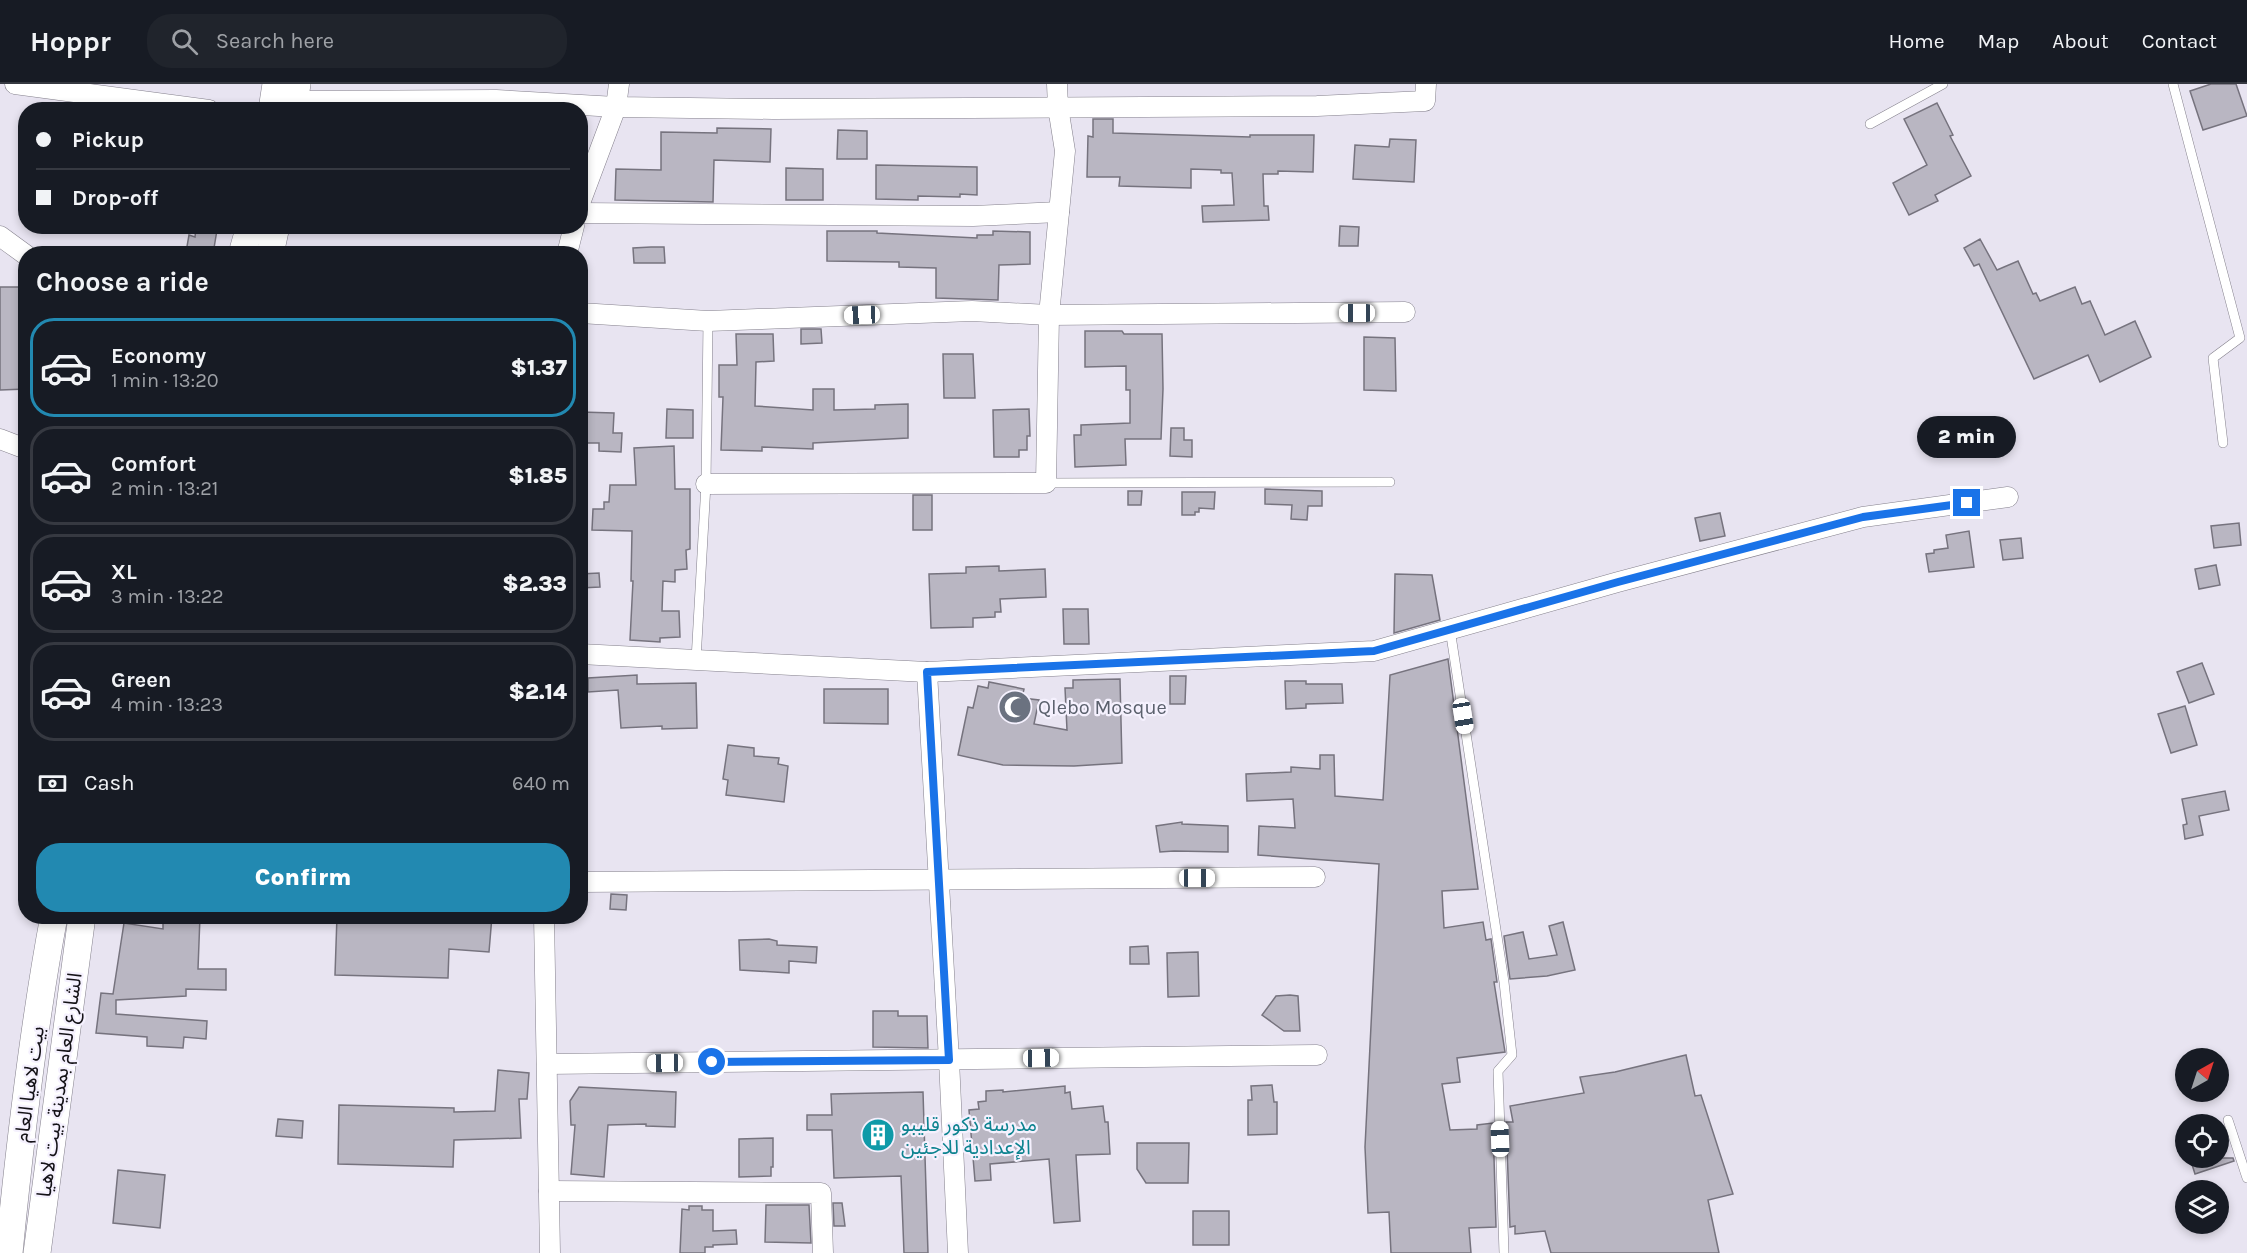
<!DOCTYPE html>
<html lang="en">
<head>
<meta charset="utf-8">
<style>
	body { margin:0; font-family:Karla,"Noto Sans Arabic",sans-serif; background:#20242c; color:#f1f3f6; height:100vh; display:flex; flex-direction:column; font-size:22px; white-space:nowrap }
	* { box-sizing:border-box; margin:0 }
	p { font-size:20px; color:#9ea1a6 }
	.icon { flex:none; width:33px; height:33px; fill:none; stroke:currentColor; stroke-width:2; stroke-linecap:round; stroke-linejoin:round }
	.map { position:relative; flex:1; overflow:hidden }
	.panel { position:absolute; left:18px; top:162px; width:570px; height:678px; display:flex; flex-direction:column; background:#171b24; border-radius:24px; box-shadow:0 3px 9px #0003 }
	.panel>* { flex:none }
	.hud { position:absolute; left:18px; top:18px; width:570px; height:132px; border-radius:24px; box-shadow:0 3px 9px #0003; display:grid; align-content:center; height:132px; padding:0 18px; background:#171b24 }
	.needle { width:39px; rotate:39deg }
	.controls { position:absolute; left:2175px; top:964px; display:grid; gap:12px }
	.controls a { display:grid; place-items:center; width:54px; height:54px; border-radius:50%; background:#171b24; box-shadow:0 3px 9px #0003; font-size:30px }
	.end { position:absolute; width:27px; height:27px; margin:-14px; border:8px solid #1a73e8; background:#fff; box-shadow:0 0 0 3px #fff }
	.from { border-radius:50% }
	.bubble { position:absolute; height:42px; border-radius:21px; background:#171b24; box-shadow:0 3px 9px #0003; font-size:20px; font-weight:800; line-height:42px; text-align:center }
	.car { position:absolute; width:18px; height:36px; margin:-18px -9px; border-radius:8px; box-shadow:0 0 4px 2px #0007; background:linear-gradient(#fff 24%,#345 0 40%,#fff 0 76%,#345 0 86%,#fff 0) }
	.hud b { display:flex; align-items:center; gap:21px; height:57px; font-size:22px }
	.hud b+b { border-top:2px solid #363941 }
	.hud i { width:15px; height:15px; background:#f1f3f6 }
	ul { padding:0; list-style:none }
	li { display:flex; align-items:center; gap:18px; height:99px; margin:0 12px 9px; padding:0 6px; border:3px solid #363941; border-radius:24px }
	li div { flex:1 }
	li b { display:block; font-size:22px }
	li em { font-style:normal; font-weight:800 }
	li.current { border-color:#2289b1 }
	li>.icon { width:54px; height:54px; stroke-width:1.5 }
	h2 { padding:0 18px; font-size:27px; line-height:72px }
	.pay { display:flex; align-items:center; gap:15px; height:66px; padding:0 18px; font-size:22px }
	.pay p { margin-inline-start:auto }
	.cta { display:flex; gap:12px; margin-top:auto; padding:12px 18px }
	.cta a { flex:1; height:69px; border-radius:24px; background:#2289b1; color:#fff; font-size:24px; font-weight:800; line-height:69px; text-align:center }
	header { display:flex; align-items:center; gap:36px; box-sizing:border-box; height:84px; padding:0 30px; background:#171b24; border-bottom:2px solid #363941 }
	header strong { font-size:28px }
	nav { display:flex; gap:33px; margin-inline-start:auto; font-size:21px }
	.search { width:420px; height:54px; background:#20242c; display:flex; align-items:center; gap:15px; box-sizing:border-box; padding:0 21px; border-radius:24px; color:#9ea1a6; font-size:22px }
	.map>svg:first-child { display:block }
</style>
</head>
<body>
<header>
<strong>Hoppr</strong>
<div class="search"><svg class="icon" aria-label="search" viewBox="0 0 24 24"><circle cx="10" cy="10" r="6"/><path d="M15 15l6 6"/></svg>Search here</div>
<nav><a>Home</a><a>Map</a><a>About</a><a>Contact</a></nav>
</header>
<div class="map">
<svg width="2247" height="1169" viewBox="0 0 2247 1169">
	<rect width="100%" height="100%" fill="#e8e4f1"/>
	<g fill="#b9b6c2" stroke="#76737e" stroke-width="1.5">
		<polygon points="2211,0 2236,0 2247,32 2203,46 2190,7"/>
		<polygon points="1937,19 1953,51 1950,52 1971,92 1935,111 1938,117 1909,131 1893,99 1927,81 1904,35"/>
		<polygon points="1093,35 1113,35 1113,49 1250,53 1250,51 1314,51 1313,88 1278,87 1278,90 1263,90 1264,122 1268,122 1269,136 1203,138 1202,122 1234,121 1232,89 1221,89 1221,86 1191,85 1191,104 1119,102 1120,93 1087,93 1088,52 1093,53"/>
		<polygon points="717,44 771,45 770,78 714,76 713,118 615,116 616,85 661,86 661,48 717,49"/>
		<polygon points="838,46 867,47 867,75 837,75"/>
		<polygon points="1390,55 1416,56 1414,98 1353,95 1355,61 1389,63"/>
		<polygon points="876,81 977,83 977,111 960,110 960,113 918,112 918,116 876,115"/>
		<polygon points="786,84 823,85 823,116 786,116"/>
		<polygon points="1340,142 1359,143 1358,162 1339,162"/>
		<polygon points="196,143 217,146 213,170 186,168 189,151 195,153"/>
		<polygon points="827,147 877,147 877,149 977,154 977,151 993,151 993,147 1030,148 1030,180 999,181 998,216 936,214 936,184 899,183 899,178 827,177"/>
		<polygon points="1980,155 1997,186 2018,177 2033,210 2036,209 2040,217 2075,203 2082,220 2090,217 2105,251 2135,237 2151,273 2100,298 2088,271 2034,295 1979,180 1974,182 1964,164"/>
		<polygon points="651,163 664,163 665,179 634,179 633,164"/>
		<polygon points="0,203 26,203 26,305 0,306"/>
		<polygon points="801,245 821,245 822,259 801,260"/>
		<polygon points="1085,247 1122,247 1124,250 1162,250 1163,305 1161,355 1125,355 1126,381 1075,383 1074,351 1081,351 1081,341 1130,339 1130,306 1126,306 1126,282 1085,283"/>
		<polygon points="736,250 773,250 774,277 756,278 755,322 813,326 813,305 834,305 834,326 875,325 875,321 908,320 908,354 813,359 813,365 762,363 762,367 721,366 723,313 719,313 719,281 737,281"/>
		<polygon points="1364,253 1395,254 1396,307 1364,306"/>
		<polygon points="943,270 973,270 975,314 944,314"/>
		<polygon points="667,325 693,326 693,354 666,354"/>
		<polygon points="1029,325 1030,352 1027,352 1027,366 1019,366 1019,373 994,373 993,326"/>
		<polygon points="580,328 614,329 613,349 622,349 621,368 599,367 599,359 585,359 585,343 580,343"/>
		<polygon points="1171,344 1184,344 1184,356 1192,356 1192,373 1170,372"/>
		<polygon points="674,362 675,405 690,405 690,465 686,466 687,485 675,486 675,498 663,497 662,527 679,527 680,553 660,554 660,558 630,556 633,497 631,497 632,447 592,446 593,425 604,425 604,418 609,418 610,401 636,401 634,364"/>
		<polygon points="1265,405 1322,407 1322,422 1308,422 1307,436 1291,435 1292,421 1265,420"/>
		<polygon points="1128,407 1142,407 1141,421 1128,421"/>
		<polygon points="1182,408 1215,408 1214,425 1199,424 1199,428 1195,428 1195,431 1182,431"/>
		<rect x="913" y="411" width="19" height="35"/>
		<polygon points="1720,429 1725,452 1700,457 1695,434"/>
		<polygon points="2239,439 2241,461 2214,464 2211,442"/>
		<polygon points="1969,447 1974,483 1929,488 1926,470 1934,469 1934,466 1948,464 1946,451"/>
		<polygon points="2021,454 2023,474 2003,476 2000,456"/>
		<polygon points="2216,481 2220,501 2199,505 2195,485"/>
		<polygon points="999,482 999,487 1045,485 1046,513 1000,515 1001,528 995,528 995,533 973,534 973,543 931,544 929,490 966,489 966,483"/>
		<polygon points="599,489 600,503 580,504 580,490"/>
		<polygon points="1395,490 1432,491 1440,536 1394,549"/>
		<polygon points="1063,525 1088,525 1089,560 1064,560"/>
		<polygon points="1448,575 1478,805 1442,807 1444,844 1483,838 1486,856 1491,855 1497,898 1494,898 1505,968 1457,974 1460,998 1442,1000 1450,1046 1477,1045 1477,1041 1493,1039 1496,1143 1469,1144 1471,1169 1391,1169 1389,1128 1368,1129 1365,1063 1379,780 1258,771 1259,742 1295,744 1293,715 1247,717 1246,690 1291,688 1291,683 1320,685 1320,671 1334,671 1335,712 1383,716 1390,591"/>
		<polygon points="2202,579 2214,610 2189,619 2177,588"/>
		<polygon points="637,591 637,600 696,599 697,644 662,645 662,642 621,644 618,606 588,608 588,594"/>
		<polygon points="1170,592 1186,592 1185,620 1170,620"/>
		<polygon points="1120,595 1122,679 1074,682 1003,681 958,671 968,623 973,624 978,602 988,604 989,598 1024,605 1022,614 1039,616 1034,640 1067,646 1065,604 1073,604 1073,596"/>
		<polygon points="1285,597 1306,597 1306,600 1342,600 1343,619 1306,620 1306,624 1286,625"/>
		<polygon points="824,605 888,605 888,640 824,639"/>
		<polygon points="2185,622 2197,661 2171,669 2158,630"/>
		<polygon points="728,661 754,664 754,672 779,674 778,680 788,682 784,718 726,711 728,696 723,695"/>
		<polygon points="2225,707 2229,726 2199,732 2203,751 2185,755 2183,741 2187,740 2182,715"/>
		<polygon points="1182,738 1182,740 1228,742 1228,768 1174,767 1160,768 1156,742"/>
		<polygon points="611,810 627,811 626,826 610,825"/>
		<polygon points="163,832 200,832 198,885 226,885 226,906 186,905 186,912 116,916 116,930 207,937 206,955 184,953 183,964 147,962 147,953 96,949 101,909 113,910 124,839 163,845"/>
		<polygon points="337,832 476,836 476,832 492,832 489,868 449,865 448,894 335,891"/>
		<polygon points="1563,838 1575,886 1547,892 1510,895 1504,852 1523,848 1529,875 1557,871 1549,842"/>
		<polygon points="769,855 777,857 777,861 817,863 816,879 789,877 789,889 740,886 739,856"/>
		<polygon points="1148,862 1149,880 1130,880 1130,863"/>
		<polygon points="1198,868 1199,912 1168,913 1167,869"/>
		<polygon points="1290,911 1298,912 1300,947 1284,947 1262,931 1276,912"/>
		<polygon points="873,927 898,927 898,932 927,932 928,964 873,963"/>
		<polygon points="1686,971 1695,1012 1701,1011 1733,1110 1708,1116 1719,1169 1551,1169 1545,1147 1515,1150 1515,1142 1510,1143 1506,1038 1513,1038 1510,1022 1584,1009 1580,993 1615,988"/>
		<polygon points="498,986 529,989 527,1015 519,1015 521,1054 454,1056 453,1083 338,1080 339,1021 454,1024 454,1028 495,1027"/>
		<polygon points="1272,1001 1274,1018 1277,1018 1277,1050 1248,1051 1248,1016 1252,1016 1251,1002"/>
		<polygon points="1065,1002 1065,1009 1070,1008 1072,1025 1103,1022 1105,1038 1108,1038 1110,1070 1076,1071 1080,1137 1054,1139 1049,1075 990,1080 991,1096 975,1097 969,1026 979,1025 978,1018 986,1017 986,1007 1003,1006 1003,1008"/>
		<polygon points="579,1003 676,1008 675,1043 646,1042 646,1040 608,1041 604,1093 571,1090 575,1041 571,1041 570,1017"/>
		<polygon points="923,1008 928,1169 904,1169 901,1092 834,1094 832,1046 807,1046 807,1031 832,1031 831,1010"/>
		<polygon points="278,1035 303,1037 302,1054 276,1052"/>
		<polygon points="773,1054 773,1083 771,1083 771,1092 739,1093 739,1055"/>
		<polygon points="1137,1059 1189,1059 1188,1099 1146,1099 1137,1085"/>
		<polygon points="2190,1074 2233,1074 2234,1077 2195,1090"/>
		<polygon points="118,1086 165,1091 160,1144 113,1139"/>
		<polygon points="833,1119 842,1119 845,1142 834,1142"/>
		<polygon points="766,1121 809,1121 811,1159 765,1158"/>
		<polygon points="689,1122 702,1122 702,1126 713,1126 713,1147 736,1146 737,1160 713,1161 713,1163 705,1163 705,1169 680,1169 682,1125 689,1126"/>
		<rect x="1193" y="1127" width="36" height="34"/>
	</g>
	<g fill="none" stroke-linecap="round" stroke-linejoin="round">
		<defs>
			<g id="lane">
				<polyline points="2173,0 2240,254 2213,274 2223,359"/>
				<polyline points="1870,40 1943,0"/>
				<polyline points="1046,399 1390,398"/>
				<polyline points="1450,545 1504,898 1512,971 1498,987 1504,1169"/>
				<polyline points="696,576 706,400 708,237"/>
				<polyline points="2228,1036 2247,1094"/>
			</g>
			<g id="street">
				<polyline points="15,0 209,26"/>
				<polyline points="294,17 496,16 616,23 773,25 1317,22 1425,17 1426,0"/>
				<polyline points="580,119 616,23 619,0"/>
				<polyline points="580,129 973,132 1059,128"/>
				<polyline points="0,152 26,171"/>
				<polyline points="567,170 574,142"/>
				<polyline points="580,229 708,237 972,227 1049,231 1405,228"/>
				<polyline points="0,355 26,365"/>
				<polyline points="706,400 1046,399 1049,231 1065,67 1058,23 1057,0"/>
				<polyline points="580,570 927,588 1374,567 1618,498 1863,433 2008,413"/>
				<polyline points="927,588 949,976 958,1169"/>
				<polyline points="580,798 1315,793"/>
				<polyline points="544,832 550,1169"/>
				<polyline points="547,980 1317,971"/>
				<polyline points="549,1107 821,1109 823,1169"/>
			</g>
			<g id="secondary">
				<polyline points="272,26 276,0"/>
				<polyline points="293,26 297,0"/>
				<polyline points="242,170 250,142"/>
				<polyline points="270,170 276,142"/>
				<path d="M9,1169C20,1057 33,944 54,832"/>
				<polyline points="37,1169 82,832"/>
			</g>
		</defs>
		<use href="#lane" stroke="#84808c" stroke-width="10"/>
		<use href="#street" stroke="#84808c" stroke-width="21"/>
		<use href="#secondary" stroke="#84808c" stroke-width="28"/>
		<use href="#lane" stroke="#fff" stroke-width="9"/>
		<use href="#street" stroke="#fff" stroke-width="20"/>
		<use href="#secondary" stroke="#fff" stroke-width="27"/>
	</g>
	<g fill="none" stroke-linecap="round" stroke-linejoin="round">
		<polyline stroke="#1a73e8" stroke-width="8" points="712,978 949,976 927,588 1374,567 1618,498 1863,433 1967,419"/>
	</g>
	<defs>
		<symbol id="mosque-disc" viewBox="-11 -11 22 22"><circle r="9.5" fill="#6b7280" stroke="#f5f1fe"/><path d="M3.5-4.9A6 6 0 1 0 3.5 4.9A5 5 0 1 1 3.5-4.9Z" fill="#fff"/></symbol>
		<symbol id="building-disc" viewBox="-11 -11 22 22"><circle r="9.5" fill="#0f9aa8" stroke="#f5f1fe"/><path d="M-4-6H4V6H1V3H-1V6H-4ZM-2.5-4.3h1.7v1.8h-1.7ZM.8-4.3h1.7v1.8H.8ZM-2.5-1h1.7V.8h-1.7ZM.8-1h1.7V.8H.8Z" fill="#fff"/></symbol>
	</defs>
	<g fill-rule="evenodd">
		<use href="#mosque-disc" x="996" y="604" width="38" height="38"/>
		<use href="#building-disc" x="859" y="1032" width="38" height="38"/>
	</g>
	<g text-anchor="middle" stroke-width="4.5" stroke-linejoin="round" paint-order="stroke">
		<g font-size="20" fill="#5b616d" stroke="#f5f1fe" text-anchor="start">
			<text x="1038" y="630">Qlebo Mosque</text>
		</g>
		<g font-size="20" fill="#141217" stroke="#f5f1fe">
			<text transform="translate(29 1000) rotate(-82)" y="7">بيت لاهيا العام</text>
			<text transform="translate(59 1001) rotate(-82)" y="7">الشارع العام بمدينة بيت لاهيا</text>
		</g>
		<g font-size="20" fill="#0d838f" stroke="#f5f1fe" text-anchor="start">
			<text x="901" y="1047">مدرسة ذكور قليبو<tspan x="901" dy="23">الإعدادية للاجئين</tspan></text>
		</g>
	</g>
</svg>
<div class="controls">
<a><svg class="needle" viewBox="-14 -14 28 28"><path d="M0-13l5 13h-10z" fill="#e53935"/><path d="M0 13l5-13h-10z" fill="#9ea1a6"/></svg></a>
<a><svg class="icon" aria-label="locate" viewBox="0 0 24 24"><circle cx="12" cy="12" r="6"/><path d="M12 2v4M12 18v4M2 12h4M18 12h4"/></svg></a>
<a><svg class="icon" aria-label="layers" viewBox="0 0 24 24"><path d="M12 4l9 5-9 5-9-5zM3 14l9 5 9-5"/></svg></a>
</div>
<i class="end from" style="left:712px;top:978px"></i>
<i class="end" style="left:1967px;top:419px"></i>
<div class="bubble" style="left:1917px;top:332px;width:99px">2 min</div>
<i class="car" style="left:1357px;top:229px;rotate:270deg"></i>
<i class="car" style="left:862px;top:231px;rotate:268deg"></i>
<i class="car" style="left:1463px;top:632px;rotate:171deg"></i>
<i class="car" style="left:1197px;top:794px;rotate:90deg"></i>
<i class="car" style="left:1041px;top:974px;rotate:89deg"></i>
<i class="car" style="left:665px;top:979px;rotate:269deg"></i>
<i class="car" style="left:1500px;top:1055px;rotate:358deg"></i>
<div class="hud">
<b><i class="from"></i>Pickup</b>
<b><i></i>Drop-off</b>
</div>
<section class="panel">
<h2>Choose a ride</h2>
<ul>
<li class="current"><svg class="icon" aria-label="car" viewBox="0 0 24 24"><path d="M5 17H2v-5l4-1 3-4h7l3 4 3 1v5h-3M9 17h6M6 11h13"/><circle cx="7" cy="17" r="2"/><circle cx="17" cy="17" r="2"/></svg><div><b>Economy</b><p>1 min · 13:20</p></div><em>$1.37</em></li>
<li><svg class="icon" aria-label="car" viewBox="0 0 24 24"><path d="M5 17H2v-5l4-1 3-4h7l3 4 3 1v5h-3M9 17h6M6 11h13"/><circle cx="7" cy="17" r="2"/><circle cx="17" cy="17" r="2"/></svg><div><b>Comfort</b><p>2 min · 13:21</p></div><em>$1.85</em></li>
<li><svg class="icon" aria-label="car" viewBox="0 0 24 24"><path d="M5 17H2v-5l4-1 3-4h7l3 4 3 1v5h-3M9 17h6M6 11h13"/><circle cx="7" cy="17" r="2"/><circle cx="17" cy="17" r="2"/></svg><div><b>XL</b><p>3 min · 13:22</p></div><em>$2.33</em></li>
<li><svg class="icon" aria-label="car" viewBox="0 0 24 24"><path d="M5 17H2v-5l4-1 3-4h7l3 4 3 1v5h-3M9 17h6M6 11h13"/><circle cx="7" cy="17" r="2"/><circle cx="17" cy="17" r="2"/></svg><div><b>Green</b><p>4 min · 13:23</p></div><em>$2.14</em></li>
</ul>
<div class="pay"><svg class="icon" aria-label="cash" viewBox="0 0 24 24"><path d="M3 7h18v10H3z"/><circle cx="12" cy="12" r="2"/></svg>Cash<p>640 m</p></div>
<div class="cta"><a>Confirm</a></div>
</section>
</div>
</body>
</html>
